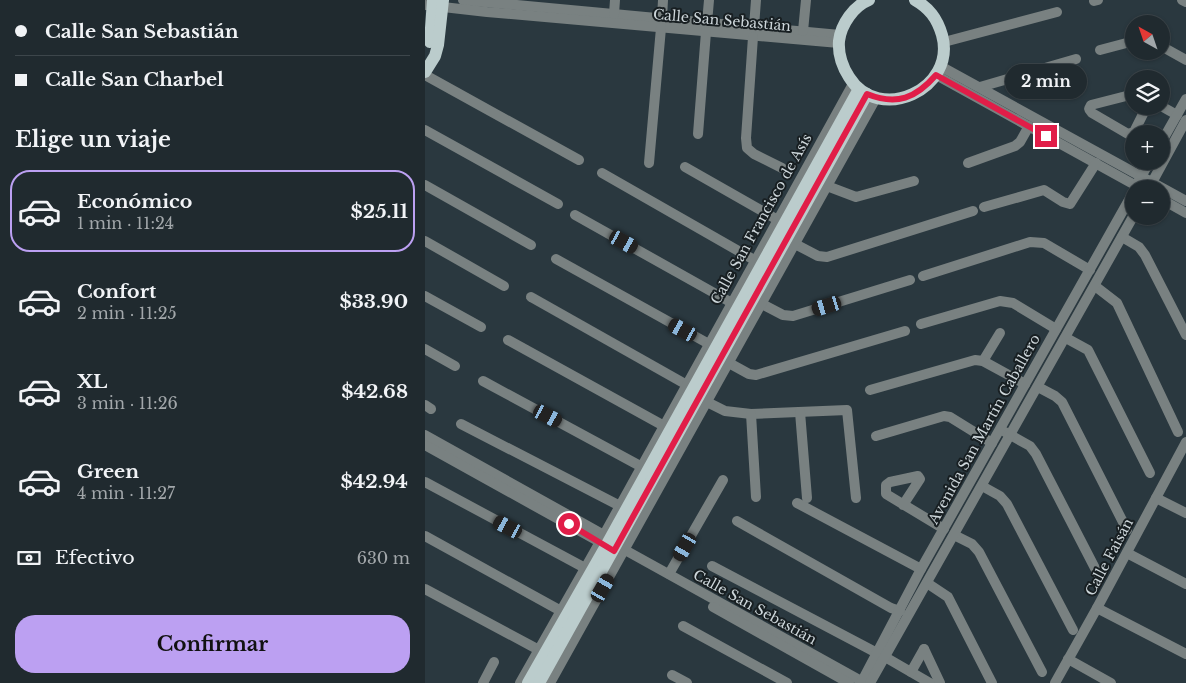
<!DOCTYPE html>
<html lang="es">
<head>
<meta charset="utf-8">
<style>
	body { margin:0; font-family:"Libre Baskerville",serif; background:#283237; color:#f1f3f6; height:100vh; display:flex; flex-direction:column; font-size:19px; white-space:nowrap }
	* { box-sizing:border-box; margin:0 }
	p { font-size:16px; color:#a2a7aa }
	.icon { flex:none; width:28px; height:28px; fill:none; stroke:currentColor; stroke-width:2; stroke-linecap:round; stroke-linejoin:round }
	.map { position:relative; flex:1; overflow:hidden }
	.details { display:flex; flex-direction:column; background:#202a2f; width:425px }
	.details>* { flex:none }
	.banner { display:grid; align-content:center; height:110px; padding:0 15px; background:#202a2f }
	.needle { width:32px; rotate:320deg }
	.buttons { position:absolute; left:700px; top:15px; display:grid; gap:10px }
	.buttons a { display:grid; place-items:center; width:45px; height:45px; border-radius:50%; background:#202a2f; box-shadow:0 1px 4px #0004,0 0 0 1px #3d464b; font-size:25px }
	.end { position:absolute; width:22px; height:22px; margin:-11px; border:6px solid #e11d48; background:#fff; box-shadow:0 0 0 2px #fff }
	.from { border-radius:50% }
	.bubble { position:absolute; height:35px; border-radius:18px; background:#202a2f; box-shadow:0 1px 4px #0004,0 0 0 1px #3d464b; font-size:16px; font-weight:800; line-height:35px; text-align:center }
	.car { position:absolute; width:15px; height:30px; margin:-15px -8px; border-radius:6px; box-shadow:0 0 4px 1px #0007; background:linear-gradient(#222 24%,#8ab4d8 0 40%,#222 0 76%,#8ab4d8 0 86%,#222 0) }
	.banner b { display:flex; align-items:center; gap:18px; height:48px; font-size:19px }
	.banner b+b { border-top:1px solid #3d464b }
	.banner i { width:12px; height:12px; background:#f1f3f6 }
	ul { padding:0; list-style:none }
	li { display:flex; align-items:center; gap:15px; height:82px; margin:0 10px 8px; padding:0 5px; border:2px solid transparent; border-radius:20px }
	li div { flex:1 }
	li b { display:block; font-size:19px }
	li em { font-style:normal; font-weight:800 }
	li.current { border-color:#bca0f2 }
	li>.icon { width:45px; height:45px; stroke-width:1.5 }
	h2 { padding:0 15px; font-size:22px; line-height:60px }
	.pay { display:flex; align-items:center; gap:12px; height:55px; padding:0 15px; font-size:19px }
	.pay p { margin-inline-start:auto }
	.cta { display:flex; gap:10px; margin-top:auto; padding:10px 15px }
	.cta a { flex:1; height:58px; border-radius:20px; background:#bca0f2; color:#111; font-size:20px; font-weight:800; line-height:58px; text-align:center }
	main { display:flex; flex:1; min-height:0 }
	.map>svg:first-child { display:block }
</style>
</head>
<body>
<main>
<section class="details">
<div class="banner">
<b><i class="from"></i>Calle San Sebastián</b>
<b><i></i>Calle San Charbel</b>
</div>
<h2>Elige un viaje</h2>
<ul>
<li class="current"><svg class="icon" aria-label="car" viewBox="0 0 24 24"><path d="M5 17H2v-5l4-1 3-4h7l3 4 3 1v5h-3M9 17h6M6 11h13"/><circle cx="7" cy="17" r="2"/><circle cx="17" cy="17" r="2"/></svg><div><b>Económico</b><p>1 min · 11:24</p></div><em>$25.11</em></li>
<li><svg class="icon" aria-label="car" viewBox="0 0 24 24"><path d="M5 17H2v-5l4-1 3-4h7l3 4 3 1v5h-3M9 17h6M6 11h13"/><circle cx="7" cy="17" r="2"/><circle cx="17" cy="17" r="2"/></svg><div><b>Confort</b><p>2 min · 11:25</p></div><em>$33.90</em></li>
<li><svg class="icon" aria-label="car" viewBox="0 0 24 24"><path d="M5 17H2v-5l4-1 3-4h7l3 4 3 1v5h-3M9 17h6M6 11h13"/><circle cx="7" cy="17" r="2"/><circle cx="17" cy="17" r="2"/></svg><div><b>XL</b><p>3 min · 11:26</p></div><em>$42.68</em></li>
<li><svg class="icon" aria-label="car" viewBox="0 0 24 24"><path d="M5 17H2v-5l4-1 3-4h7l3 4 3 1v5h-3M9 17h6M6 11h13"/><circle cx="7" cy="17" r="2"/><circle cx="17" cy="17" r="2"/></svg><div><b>Green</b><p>4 min · 11:27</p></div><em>$42.94</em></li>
</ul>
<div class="pay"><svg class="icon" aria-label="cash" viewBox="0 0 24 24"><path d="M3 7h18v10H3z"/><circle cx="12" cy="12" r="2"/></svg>Efectivo<p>630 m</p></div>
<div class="cta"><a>Confirmar</a></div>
</section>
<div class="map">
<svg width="761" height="683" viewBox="0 0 761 683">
	<rect width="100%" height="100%" fill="#2a383f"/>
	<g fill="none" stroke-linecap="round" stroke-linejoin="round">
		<g stroke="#798181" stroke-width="10">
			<polyline points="38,0 415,35"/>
			<polyline points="757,0 761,2"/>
			<polyline points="669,1 673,0"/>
			<polyline points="0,5 62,12 414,43"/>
			<polyline points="189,14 190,0"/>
			<polyline points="237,18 238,0"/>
			<polyline points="282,23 284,0"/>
			<polyline points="329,27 331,0"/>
			<polyline points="378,31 381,0"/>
			<polyline points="328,37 321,138 322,148 329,154 357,168"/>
			<polyline points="519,42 632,12"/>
			<polyline points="736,46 761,60"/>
			<polyline points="675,50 709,41"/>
			<polyline points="515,66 761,201"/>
			<polyline points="0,75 154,160"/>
			<polyline points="511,75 717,189"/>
			<polyline points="555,87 651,59"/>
			<polyline points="709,94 666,105 664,109 667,113 703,134 709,132 722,106"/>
			<polyline points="736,106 752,115"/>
			<polyline points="0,130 133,204"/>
			<polyline points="273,134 281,32"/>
			<polyline points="736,143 761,99"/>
			<polyline points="224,163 236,28"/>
			<polyline points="543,163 590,146 595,142 604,126"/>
			<polyline points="260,167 353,220"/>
			<polyline points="177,173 331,261"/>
			<polyline points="713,182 725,161"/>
			<polyline points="0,185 106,245"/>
			<polyline points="402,186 431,197 489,181"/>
			<polyline points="724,188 761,120"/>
			<polyline points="736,199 761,213"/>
			<polyline points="559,207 619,190 638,202 645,204 671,163"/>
			<polyline points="150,215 307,303"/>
			<polyline points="697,237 714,247 720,255 761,335"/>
			<polyline points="0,241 79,286"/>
			<polyline points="370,244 393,256 402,257 548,211"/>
			<polyline points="131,259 284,344"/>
			<polyline points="498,276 605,242 619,243 665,270"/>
			<polyline points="670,286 692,303 753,432"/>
			<polyline points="0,296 56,327"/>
			<polyline points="106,297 262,385"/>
			<polyline points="337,304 358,315 368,316 485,280"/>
			<polyline points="496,324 575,301 588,303 631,329"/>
			<polyline points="641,338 663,350 725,473"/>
			<polyline points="83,340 239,426"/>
			<polyline points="0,349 30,366"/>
			<polyline points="558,361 575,333"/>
			<polyline points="304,363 324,374 331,375 480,331"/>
			<polyline points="58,381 217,467"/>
			<polyline points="613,387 630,396 637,402 702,530"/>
			<polyline points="445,390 550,360 558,361 600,384"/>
			<polyline points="282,402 300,411 326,414 422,410 431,498"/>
			<polyline points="0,405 6,409"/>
			<polyline points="375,412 382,498"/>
			<polyline points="326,414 331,497"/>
			<polyline points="36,424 195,506"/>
			<polyline points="580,432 605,446 611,454 673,574"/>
			<polyline points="0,435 179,535 200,550 440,683"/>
			<polyline points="451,436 519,416 525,417 567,443"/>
			<polyline points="0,445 180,545"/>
			<polyline points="0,482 160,568"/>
			<polyline points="557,486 575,496 582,504 648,630"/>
			<polyline points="731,498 761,513"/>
			<polyline points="372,503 496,569"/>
			<polyline points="478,505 495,479 493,476 465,482 461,485 461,494 519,529"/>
			<polyline points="312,521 466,608 475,611"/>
			<polyline points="529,535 547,544 554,552 617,672"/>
			<polyline points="0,536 136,611"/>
			<polyline points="702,553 761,584"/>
			<polyline points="287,566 452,653"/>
			<polyline points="244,574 298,480"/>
			<polyline points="502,583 523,597 567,683"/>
			<polyline points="0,589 114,650"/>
			<polyline points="288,607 424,683"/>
			<polyline points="672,608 761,654"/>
			<polyline points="258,626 362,683"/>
			<polyline points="499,649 515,683"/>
			<polyline points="460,657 505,683"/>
			<polyline points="643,659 686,683"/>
			<polyline points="486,672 499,649"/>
			<polyline points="247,675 262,683"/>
			<polyline points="58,683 69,662"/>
			<polyline points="95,683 175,542 428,84"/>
			<polyline points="125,683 451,98"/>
			<polyline points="436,683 496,569 709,191"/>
			<polyline points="445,683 709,215"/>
			<polyline points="630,683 672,608 761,442"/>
		</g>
		<g stroke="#bcc" stroke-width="12">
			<path d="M444,0C429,6 416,24 414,41C413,54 417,66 424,77C454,125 532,89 517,35C512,18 504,8 490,0"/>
			<polyline points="5,42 8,0"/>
			<polyline points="0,72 10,56 13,45 18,0"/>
			<polyline points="103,683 181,546 434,89"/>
			<polyline points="114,683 442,94"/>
		</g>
	</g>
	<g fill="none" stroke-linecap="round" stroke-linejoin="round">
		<path stroke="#e11d48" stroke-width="6" d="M144,524L189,551L442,94C472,106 491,98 511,75L621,136"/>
	</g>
	<g text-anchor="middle" stroke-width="4" stroke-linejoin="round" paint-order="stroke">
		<g font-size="14" fill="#cdd6da" stroke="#181f22">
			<text transform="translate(297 20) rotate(5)" y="5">Calle San Sebastián</text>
			<text transform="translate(336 219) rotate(-61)" y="5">Calle San Francisco de Asís</text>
			<text transform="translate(559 429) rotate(-61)" y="5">Avenida San Martín Caballero</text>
			<text transform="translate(684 557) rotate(-62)" y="5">Calle Faisán</text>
			<text transform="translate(330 607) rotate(29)" y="5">Calle San Sebastián</text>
		</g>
	</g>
</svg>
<div class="buttons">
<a><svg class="needle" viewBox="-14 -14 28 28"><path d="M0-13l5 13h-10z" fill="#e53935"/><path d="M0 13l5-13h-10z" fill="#a2a7aa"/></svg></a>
<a><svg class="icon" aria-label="layers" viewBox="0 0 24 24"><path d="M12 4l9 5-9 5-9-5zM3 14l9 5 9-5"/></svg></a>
<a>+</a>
<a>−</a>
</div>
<i class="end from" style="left:144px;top:524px"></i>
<i class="end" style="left:621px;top:136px"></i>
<div class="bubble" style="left:580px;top:64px;width:82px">2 min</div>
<i class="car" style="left:199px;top:242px;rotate:119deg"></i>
<i class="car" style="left:402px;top:306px;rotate:253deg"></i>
<i class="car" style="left:258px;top:330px;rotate:299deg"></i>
<i class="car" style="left:123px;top:416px;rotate:118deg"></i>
<i class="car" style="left:83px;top:527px;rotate:298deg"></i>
<i class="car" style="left:260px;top:547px;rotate:210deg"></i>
<i class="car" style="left:178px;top:588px;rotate:30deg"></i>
</div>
</main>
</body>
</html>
